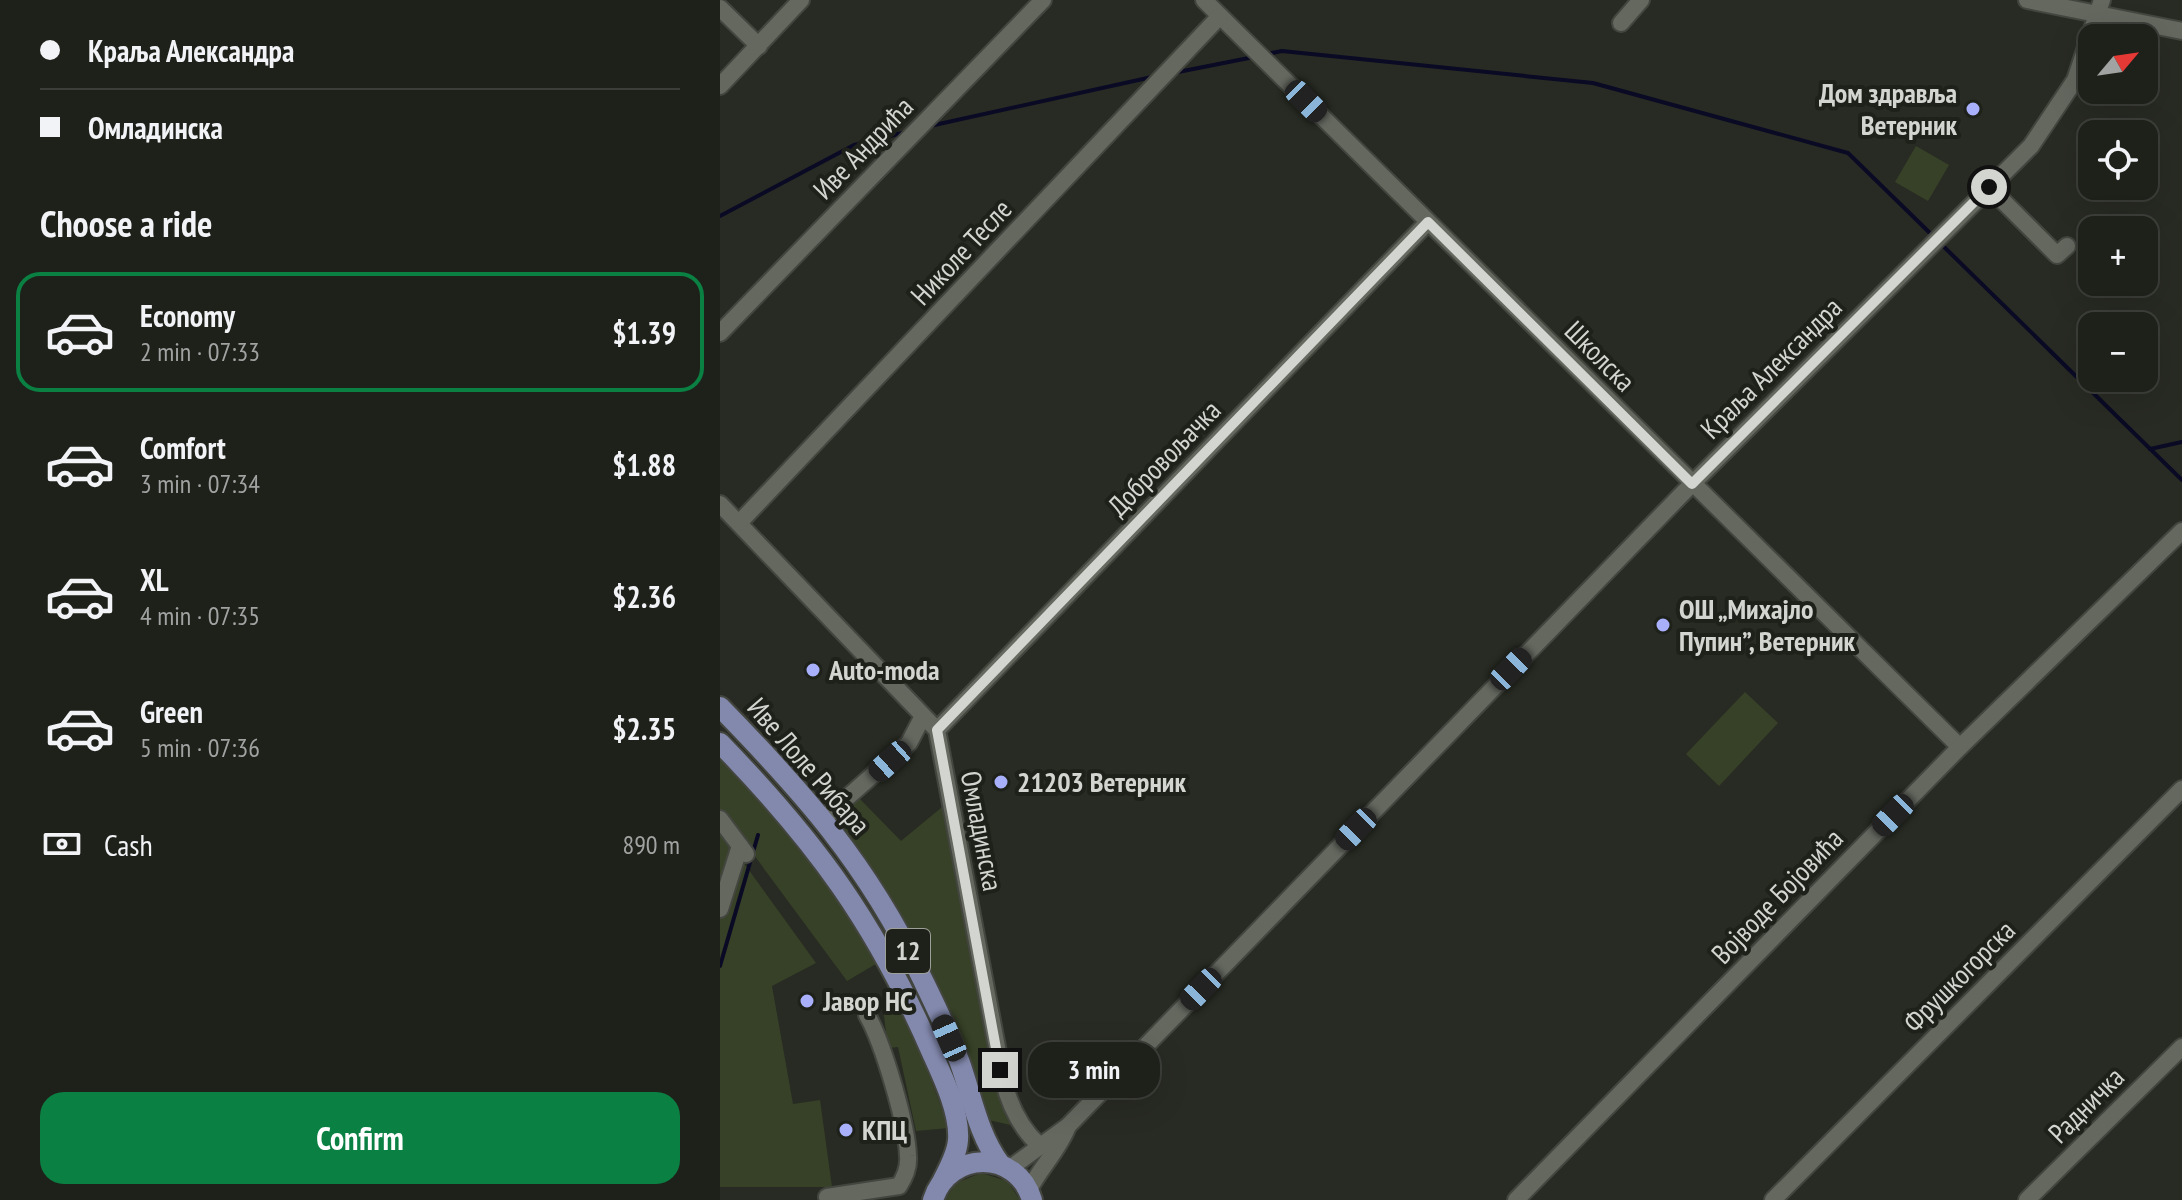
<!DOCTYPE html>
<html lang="en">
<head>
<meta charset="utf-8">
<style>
	body { margin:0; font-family:"PT Sans Narrow",sans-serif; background:#2b2d27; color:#f1f3f6; height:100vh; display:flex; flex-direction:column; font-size:30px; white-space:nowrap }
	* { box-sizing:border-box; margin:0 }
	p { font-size:26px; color:#a1a3a2 }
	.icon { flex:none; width:44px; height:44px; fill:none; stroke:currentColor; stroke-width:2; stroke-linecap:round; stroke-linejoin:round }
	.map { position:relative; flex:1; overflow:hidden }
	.side { display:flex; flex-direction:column; background:#1e201a; width:720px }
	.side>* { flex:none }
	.top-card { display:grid; align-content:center; height:176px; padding:0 40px; background:#1e201a }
	.needle { width:52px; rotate:61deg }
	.fabs { position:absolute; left:1358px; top:24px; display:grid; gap:16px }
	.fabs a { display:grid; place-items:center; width:80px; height:80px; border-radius:16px; background:#1e201a; box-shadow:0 8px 32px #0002,0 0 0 2px #3c3e39; font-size:40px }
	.end { position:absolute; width:36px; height:36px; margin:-18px; border:10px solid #d3d5d0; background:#111; box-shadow:0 0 0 4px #111 }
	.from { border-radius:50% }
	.bubble { position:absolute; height:56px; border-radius:24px; background:#1e201a; box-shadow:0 8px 32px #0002,0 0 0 2px #3c3e39; font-size:26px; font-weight:700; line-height:56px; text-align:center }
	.car { position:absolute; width:24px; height:48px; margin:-24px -12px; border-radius:10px; box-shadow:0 0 6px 2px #0007; background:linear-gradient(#222 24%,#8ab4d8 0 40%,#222 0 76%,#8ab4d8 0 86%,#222 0) }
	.top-card b { display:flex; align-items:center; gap:28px; height:76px; font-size:30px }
	.top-card b+b { border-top:2px solid #3c3e39 }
	.top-card i { width:20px; height:20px; background:#f1f3f6 }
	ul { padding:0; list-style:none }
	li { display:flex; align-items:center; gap:24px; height:120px; margin:0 16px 12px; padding:0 24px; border:4px solid transparent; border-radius:24px }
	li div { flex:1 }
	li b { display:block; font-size:30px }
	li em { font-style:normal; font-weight:700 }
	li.selected { border-color:#0b8043 }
	li>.icon { width:72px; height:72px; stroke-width:1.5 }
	h2 { padding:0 40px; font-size:36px; line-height:96px }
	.pay { display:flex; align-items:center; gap:20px; height:88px; padding:0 40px; font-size:30px }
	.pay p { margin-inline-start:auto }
	.button { display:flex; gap:16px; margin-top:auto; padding:16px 40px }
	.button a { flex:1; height:92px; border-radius:24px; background:#0b8043; color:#fff; font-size:32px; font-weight:700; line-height:92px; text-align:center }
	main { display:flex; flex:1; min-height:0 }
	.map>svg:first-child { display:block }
</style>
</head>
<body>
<main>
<section class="side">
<div class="top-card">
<b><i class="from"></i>Краља Александра</b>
<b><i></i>Омладинска</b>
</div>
<h2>Choose a ride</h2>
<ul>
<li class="selected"><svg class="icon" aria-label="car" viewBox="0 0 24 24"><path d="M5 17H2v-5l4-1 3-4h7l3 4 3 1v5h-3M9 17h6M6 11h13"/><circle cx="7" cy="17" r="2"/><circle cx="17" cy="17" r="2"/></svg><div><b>Economy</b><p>2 min · 07:33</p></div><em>$1.39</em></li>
<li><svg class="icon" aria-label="car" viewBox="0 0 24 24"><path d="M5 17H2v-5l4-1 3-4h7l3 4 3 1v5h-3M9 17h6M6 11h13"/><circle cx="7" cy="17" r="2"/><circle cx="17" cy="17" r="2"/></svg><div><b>Comfort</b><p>3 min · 07:34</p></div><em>$1.88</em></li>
<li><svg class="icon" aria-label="car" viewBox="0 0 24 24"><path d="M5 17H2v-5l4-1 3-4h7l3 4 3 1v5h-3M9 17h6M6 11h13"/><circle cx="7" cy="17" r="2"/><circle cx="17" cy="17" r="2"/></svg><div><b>XL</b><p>4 min · 07:35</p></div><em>$2.36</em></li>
<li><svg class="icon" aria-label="car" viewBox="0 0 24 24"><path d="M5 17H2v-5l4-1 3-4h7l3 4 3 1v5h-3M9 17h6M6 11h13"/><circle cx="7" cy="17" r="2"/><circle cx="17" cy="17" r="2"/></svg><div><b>Green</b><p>5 min · 07:36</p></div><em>$2.35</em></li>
</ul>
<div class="pay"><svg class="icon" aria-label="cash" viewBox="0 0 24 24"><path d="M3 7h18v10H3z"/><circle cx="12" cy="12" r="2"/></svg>Cash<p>890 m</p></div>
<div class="button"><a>Confirm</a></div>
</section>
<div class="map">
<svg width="1462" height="1200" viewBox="0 0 1462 1200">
	<rect width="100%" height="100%" fill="#282b23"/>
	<g fill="#374127">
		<polygon points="1196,146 1229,165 1208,201 1175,182"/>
		<polygon points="1025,692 1058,723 999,786 966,754"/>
		<polygon points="0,752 81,840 161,961 127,981 0,809"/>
		<polygon points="139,798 181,841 227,803 275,1081 295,1126 264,1119 146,862 121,823 123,814"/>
		<polygon points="0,830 96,963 52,986 73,1104 100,1100 112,1187 0,1187"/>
		<polygon points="179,994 229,1128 196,1131 178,1047 168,1048 163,1008"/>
		<polygon points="261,1173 287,1181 300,1200 225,1200 236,1183"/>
	</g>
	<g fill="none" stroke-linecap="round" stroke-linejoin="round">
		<g stroke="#0a0a25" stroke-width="4">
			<polyline points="547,54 562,51 873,83 1128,153 1213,236"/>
			<polyline points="453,73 534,57"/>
			<polyline points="210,126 432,77"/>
			<polyline points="0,216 134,145 186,132"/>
			<polyline points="1219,242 1462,480"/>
			<polyline points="1430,449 1462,442"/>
			<polyline points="0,966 38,835"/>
		</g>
		<defs>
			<g id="minor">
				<polyline points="484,0 1240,747"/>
				<polyline points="1307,0 1462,31"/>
				<polyline points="0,8 39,46"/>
				<polyline points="901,23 921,0"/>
				<polyline points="0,86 81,0"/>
				<polyline points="1269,187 1337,255 1347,246"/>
				<polyline points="0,333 323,0"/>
				<path d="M0,504L217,730L283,1079C289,1104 301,1129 320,1146"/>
				<polyline points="19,523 500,16"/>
				<polyline points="217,730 708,222"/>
				<polyline points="104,818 189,743 203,716"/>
				<polyline points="0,819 26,854"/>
				<polyline points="0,909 20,846"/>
				<polyline points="289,1169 348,1126 963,493 1311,146 1355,80 1382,0"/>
				<path d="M309,1190C320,1168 339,1150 348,1126"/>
				<path d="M108,1200L107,1197L179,1186C185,1177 189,1167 188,1156C187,1124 163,1043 147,1015"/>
				<polyline points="796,1200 1240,747 1462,531"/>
				<polyline points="1053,1200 1462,789"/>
				<polyline points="1307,1200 1462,1047"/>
			</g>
			<g id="major">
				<path d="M0,707C84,793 147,864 200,974C214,1003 229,1033 240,1063C252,1097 258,1134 280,1164"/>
				<path d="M0,743C97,843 156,924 212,1053C223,1077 240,1113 238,1140C237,1154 229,1168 223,1180"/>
				<path d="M213,1200C229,1150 297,1149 312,1200"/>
			</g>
		</defs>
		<use href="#minor" stroke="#43453f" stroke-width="20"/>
		<use href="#major" stroke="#43453f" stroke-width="24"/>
		<use href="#minor" stroke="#64685f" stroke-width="16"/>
		<use href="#major" stroke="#8389ad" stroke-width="20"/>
	</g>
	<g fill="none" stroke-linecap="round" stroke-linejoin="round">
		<polyline stroke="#d3d5d0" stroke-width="10" points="280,1070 217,730 708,222 972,484 1269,187"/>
	</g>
	<g fill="#a8b0fc" stroke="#1e211a" stroke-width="3">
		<circle cx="1253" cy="109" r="8"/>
		<circle cx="943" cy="625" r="8"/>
		<circle cx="93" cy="670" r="8"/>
		<circle cx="281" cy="782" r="8"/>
		<circle cx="87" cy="1001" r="8"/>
		<circle cx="126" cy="1130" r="8"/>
	</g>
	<g text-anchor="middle" stroke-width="8" stroke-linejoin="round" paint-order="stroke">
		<rect fill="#1e211a" stroke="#9d9f99" stroke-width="2" x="166" y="929" width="44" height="44" rx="6"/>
		<g font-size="26" font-weight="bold" fill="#d3d5d0">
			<text x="188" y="960">12</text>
		</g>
		<g font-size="28" font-weight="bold" fill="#d3d5d0" stroke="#1e211a" text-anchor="start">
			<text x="1237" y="103" text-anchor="end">Дом здравља<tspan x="1237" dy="32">Ветерник</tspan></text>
			<text x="959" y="619">ОШ „Михајло<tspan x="959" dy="32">Пупин”, Ветерник</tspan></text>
			<text x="109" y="680">Auto-moda</text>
			<text x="297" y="792">21203 Ветерник</text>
			<text x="103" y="1011">Јавор НС</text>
			<text x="142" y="1140">КПЦ</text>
		</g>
		<g font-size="28" fill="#d3d5d0" stroke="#1e211a">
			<text transform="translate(143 148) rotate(-46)" y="10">Иве Андрића</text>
			<text transform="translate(241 252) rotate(-47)" y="10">Николе Тесле</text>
			<text transform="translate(880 356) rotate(45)" y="10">Школска</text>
			<text transform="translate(1051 368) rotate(-45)" y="10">Краља Александра</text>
			<text transform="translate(444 458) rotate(-46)" y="10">Добровољачка</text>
			<text transform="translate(89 766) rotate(49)" y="10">Иве Лоле Рибара</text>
			<text transform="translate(262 831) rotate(79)" y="10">Омладинска</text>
			<text transform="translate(1057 896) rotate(-46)" y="10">Војводе Бојовића</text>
			<text transform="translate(1239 976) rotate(-45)" y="10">Фрушкогорска</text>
			<text transform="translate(1366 1105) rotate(-45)" y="10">Радничка</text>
		</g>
	</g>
</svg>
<div class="fabs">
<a><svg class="needle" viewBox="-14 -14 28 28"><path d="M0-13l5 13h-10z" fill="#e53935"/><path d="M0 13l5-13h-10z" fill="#a1a3a2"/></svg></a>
<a><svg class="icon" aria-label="locate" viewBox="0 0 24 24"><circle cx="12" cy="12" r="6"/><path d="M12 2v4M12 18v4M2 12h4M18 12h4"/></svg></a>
<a>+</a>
<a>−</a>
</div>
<i class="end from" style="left:1269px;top:187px"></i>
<i class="end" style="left:280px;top:1070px"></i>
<div class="bubble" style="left:308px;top:1042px;width:132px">3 min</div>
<i class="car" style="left:586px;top:101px;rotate:135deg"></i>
<i class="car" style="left:791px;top:669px;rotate:44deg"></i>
<i class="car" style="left:170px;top:761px;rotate:228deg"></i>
<i class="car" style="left:1173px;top:815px;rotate:224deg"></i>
<i class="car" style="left:636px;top:829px;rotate:224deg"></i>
<i class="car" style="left:481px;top:989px;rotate:224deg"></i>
<i class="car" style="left:229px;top:1038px;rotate:336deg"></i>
</div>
</main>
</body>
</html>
